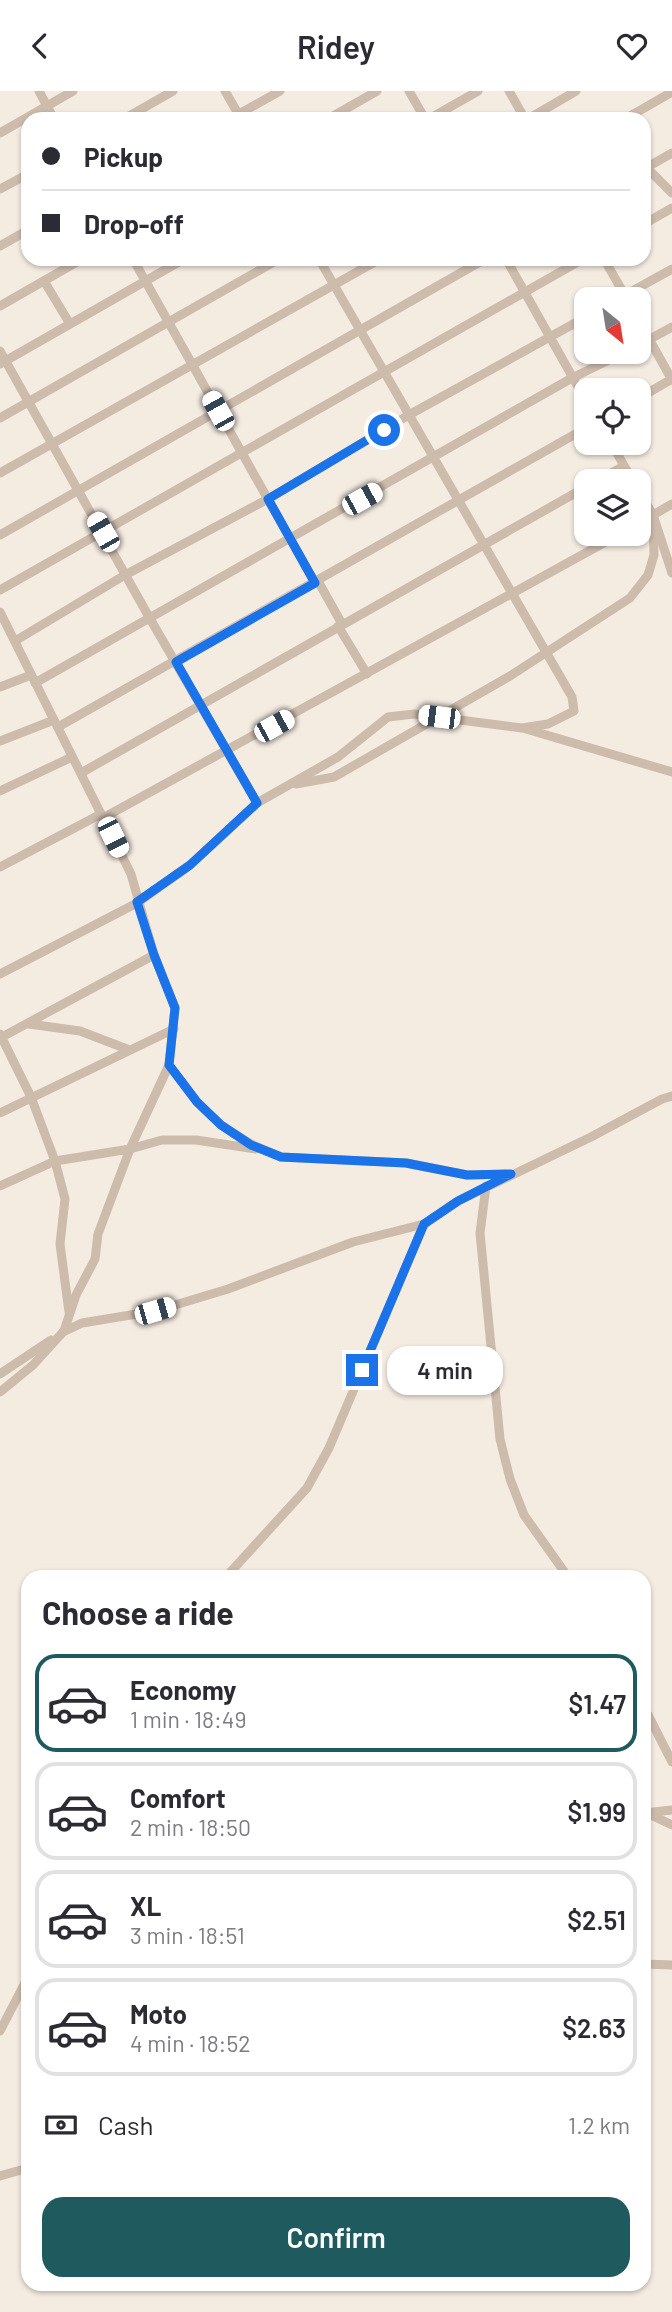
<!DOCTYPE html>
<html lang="en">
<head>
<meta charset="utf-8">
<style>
	body { margin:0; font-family:Barlow,sans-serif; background:#f7f7f7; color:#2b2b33; height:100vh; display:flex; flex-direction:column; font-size:26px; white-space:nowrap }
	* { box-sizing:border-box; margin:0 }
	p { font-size:23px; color:#7c7c81 }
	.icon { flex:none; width:38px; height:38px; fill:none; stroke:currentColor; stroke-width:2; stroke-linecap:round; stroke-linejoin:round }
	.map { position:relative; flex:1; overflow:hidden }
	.side { position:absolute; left:21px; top:1479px; width:630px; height:721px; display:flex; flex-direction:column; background:#fff; border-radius:21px; box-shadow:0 2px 5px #0004 }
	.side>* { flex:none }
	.guide { position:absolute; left:21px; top:21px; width:630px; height:154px; border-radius:21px; box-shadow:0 2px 5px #0004; display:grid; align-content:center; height:154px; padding:0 21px; background:#fff }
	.needle { width:46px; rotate:150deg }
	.buttons { position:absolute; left:574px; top:196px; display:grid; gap:14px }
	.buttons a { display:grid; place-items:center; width:77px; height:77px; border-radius:14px; background:#fff; box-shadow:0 2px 5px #0004; font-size:35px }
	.end { position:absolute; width:32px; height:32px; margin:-16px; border:9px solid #1a73e8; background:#fff; box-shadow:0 0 0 4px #fff }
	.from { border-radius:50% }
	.bubble { position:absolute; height:49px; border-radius:21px; background:#fff; box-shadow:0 2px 5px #0004; font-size:23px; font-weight:600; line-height:49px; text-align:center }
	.car { position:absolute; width:21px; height:42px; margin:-21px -10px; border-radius:9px; box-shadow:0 0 5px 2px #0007; background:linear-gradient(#fff 24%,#345 0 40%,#fff 0 76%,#345 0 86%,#fff 0) }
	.guide b { display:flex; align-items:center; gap:24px; height:66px; font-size:26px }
	.guide b+b { border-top:2px solid #e1e1e2 }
	.guide i { width:18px; height:18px; background:#2b2b33 }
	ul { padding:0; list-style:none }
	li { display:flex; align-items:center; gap:21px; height:98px; margin:0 14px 10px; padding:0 7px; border:4px solid #e1e1e2; border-radius:21px }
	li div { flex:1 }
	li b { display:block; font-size:26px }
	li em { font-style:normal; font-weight:600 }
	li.on { border-color:#1f5a5e }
	li>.icon { width:63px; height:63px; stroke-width:1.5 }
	h2 { padding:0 21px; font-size:32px; line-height:84px }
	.pay { display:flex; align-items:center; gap:18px; height:77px; padding:0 21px; font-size:26px }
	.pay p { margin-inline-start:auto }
	.action { display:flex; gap:14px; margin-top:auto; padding:14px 21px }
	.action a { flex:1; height:80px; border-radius:21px; background:#1f5a5e; color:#fff; font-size:28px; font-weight:600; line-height:80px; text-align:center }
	header { display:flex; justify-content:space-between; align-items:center; height:91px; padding:0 21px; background:#fff; font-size:32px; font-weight:600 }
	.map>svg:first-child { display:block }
</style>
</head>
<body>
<header><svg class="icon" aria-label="back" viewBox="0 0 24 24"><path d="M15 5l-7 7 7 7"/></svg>Ridey<svg class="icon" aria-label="heart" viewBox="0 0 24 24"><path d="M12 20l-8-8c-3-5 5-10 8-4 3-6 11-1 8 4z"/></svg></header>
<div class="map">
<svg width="672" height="2221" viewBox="0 0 672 2221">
	<rect width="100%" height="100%" fill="#f4ebe1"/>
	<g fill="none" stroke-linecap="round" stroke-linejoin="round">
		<g stroke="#cdbbac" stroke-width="9">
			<polyline points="39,0 54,28"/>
			<polyline points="225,0 240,26"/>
			<polyline points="409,0 425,28"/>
			<polyline points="509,0 525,28"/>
			<polyline points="124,28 173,0"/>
			<polyline points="230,28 280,0"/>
			<polyline points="328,28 377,0"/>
			<polyline points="429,28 478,0"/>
			<polyline points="528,28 576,0"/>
			<polyline points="625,28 672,1"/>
			<polyline points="0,42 73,0"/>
			<polyline points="646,76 672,102"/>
			<polyline points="644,78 672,62"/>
			<polyline points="0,98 28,83"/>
			<polyline points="644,133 672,117"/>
			<polyline points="0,155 28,139"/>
			<polyline points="133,168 315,492"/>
			<polyline points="506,168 586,310"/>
			<polyline points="604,168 627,208"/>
			<polyline points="44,190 70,233"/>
			<polyline points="618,208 672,178"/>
			<polyline points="0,215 82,168"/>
			<polyline points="639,230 672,289"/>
			<polyline points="639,254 672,236"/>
			<polyline points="0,260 149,526 257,712"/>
			<polyline points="0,273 184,168"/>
			<polyline points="639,307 672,288"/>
			<polyline points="0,327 279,168"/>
			<polyline points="611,352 633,390"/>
			<polyline points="0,382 380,168"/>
			<polyline points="597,390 624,375"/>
			<polyline points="639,400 653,424 672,482"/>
			<polyline points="639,432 672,413"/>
			<polyline points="0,444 485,168"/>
			<polyline points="318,490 342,533"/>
			<polyline points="0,499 583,168"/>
			<polyline points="0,521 131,783 154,864 175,917 169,974 130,1058 98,1143 95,1168 76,1204 64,1240 33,1274 0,1301"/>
			<polyline points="338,535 367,583"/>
			<polyline points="15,550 125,484 268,408 407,325 586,226"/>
			<polyline points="35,592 572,287 625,261"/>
			<polyline points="0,596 31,584"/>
			<polyline points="58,636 586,337"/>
			<polyline points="526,638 672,681"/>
			<polyline points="0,650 54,629"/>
			<polyline points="81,682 586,396"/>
			<polyline points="296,693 334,686 510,585 630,507 648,484 654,464 653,424"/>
			<polyline points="0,700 72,666"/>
			<polyline points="103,727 620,443"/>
			<polyline points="0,776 101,723"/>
			<polyline points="0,883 137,812 190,774 257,712 338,666 388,626 414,623 522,637 548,633 574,620 572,606 319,168"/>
			<polyline points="29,933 80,940 127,958"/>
			<polyline points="0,943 31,1006 55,1070 65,1108 60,1153 69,1221"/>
			<polyline points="0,947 154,864"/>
			<polyline points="169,974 197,1011 221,1034 251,1053 281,1066 406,1072 467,1084 505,1083"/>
			<polyline points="0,1022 174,938"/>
			<polyline points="0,1095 55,1070 130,1058 162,1049 196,1049 256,1058"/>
			<polyline points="486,1095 480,1142 500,1348 510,1388 524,1424 568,1486"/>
			<polyline points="63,1241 82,1232 155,1220 228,1198 353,1151 424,1133"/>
			<polyline points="0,1283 51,1249"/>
			<polyline points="226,1486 307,1397 329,1357 424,1133 458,1110 591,1046 662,1008 672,1005"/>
			<polyline points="644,1616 672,1671"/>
			<polyline points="644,1722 672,1719"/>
			<polyline points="649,1723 672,1734"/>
			<polyline points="644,1873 672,1874"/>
			<polyline points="0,1940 28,1886"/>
			<polyline points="0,2085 28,2077"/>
		</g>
	</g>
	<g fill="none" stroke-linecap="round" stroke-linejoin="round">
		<polyline stroke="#1a73e8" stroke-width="9" points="362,1279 424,1133 458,1110 511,1083 467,1084 406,1072 281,1066 251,1054 221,1034 197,1011 169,974 175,917 154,864 137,811 190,774 257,712 176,571 315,492 268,408 384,339"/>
	</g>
</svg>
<div class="buttons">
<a><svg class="needle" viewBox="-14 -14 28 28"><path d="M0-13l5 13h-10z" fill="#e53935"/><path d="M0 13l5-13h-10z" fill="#7c7c81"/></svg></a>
<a><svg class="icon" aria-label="locate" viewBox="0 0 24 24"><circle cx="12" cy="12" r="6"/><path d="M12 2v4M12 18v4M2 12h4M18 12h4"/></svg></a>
<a><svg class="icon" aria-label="layers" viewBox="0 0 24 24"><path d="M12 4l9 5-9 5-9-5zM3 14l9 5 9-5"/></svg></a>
</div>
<i class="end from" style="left:384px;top:339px"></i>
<i class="end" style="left:362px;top:1279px"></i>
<div class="bubble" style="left:387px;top:1255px;width:116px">4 min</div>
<i class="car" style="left:218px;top:320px;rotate:331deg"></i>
<i class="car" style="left:362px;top:408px;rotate:61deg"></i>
<i class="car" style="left:103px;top:441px;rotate:330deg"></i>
<i class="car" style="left:439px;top:626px;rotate:277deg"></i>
<i class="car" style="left:274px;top:635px;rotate:61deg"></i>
<i class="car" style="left:113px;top:746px;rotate:154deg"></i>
<i class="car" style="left:155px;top:1220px;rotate:74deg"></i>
<div class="guide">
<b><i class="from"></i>Pickup</b>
<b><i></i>Drop-off</b>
</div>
<section class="side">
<h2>Choose a ride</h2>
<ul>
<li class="on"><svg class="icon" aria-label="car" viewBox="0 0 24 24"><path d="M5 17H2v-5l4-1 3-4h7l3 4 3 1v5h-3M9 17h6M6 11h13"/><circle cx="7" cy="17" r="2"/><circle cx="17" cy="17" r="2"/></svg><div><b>Economy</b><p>1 min · 18:49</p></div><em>$1.47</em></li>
<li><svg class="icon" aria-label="car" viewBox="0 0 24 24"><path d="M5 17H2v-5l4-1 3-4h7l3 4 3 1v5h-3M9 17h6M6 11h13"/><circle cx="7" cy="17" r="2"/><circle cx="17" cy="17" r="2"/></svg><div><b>Comfort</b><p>2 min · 18:50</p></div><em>$1.99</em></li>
<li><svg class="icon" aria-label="car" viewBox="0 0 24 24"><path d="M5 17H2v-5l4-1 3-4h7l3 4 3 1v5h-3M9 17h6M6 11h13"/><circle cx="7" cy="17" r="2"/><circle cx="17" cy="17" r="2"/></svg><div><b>XL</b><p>3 min · 18:51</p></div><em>$2.51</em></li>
<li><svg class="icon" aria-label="car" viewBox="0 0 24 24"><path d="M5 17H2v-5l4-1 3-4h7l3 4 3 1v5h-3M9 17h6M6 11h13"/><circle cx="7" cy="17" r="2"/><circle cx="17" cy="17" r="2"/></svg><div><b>Moto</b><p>4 min · 18:52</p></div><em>$2.63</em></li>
</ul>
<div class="pay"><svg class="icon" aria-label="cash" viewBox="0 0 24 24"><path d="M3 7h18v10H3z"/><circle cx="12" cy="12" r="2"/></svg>Cash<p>1.2 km</p></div>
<div class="action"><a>Confirm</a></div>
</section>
</div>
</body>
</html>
